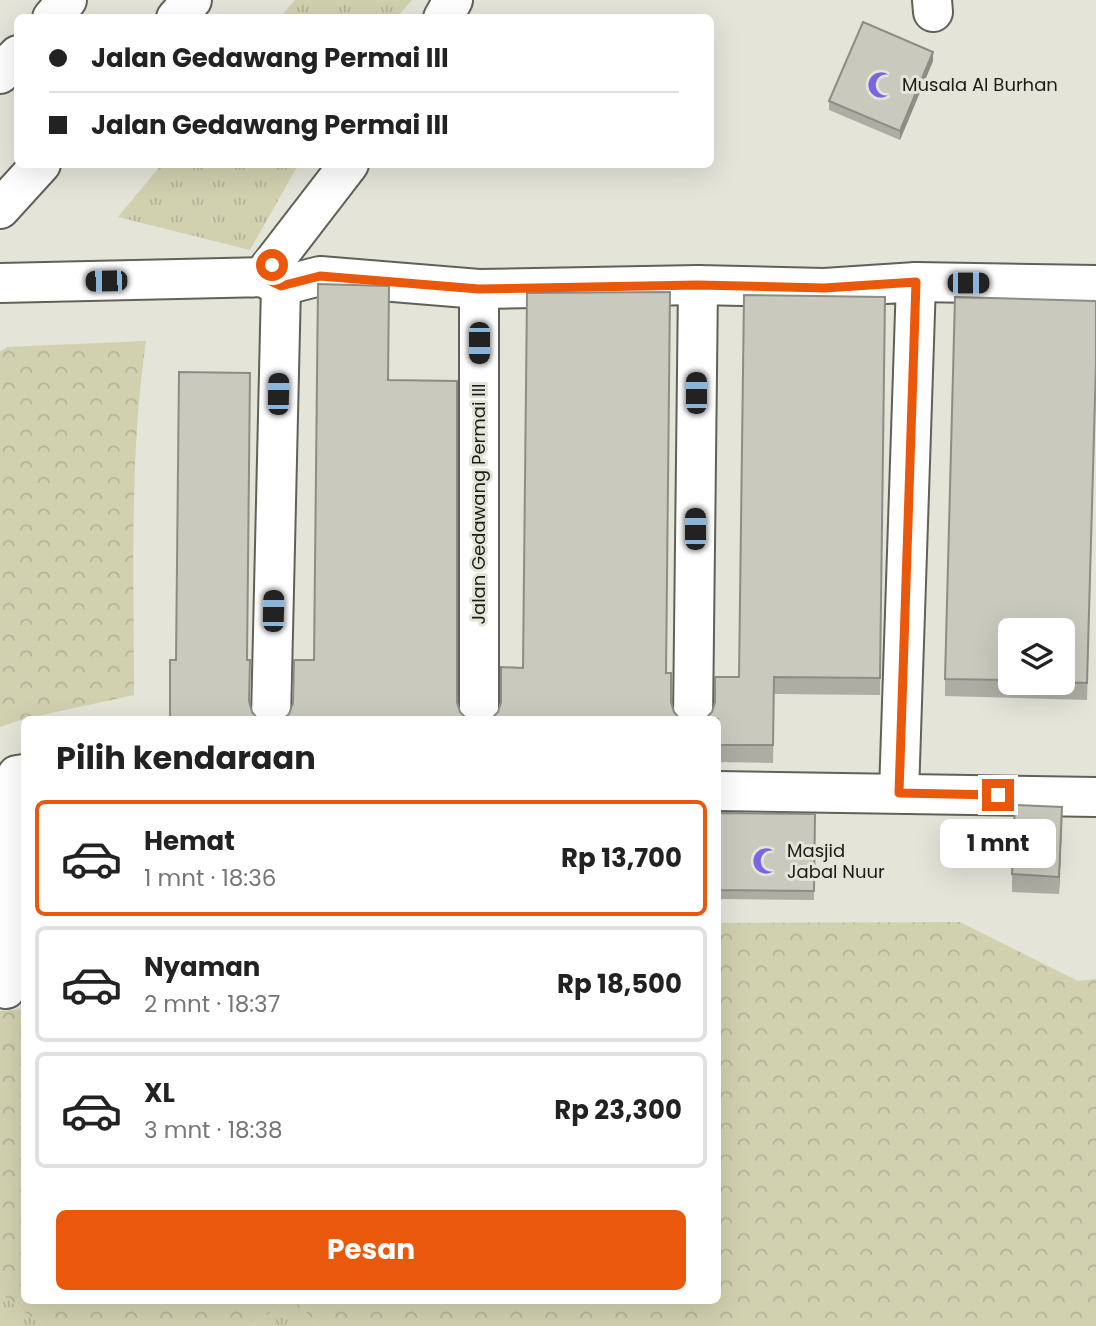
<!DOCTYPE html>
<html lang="id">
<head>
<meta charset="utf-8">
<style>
	body { margin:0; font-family:Poppins,sans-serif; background:#f6f6f6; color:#222; height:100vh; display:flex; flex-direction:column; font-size:26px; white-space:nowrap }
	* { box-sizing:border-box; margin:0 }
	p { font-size:23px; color:#767676 }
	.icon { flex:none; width:38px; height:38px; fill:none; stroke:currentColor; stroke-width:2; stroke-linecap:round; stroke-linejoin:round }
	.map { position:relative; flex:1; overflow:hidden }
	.details { position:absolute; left:21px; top:716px; width:700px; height:588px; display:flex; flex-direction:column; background:#fff; border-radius:10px; box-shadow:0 7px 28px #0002 }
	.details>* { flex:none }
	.banner { position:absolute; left:14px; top:14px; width:700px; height:154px; border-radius:10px; box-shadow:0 7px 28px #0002; display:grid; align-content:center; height:154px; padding:0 35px; background:#fff }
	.tools { position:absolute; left:998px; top:618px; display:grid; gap:14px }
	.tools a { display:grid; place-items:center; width:77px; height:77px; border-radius:10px; background:#fff; box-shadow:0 7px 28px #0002; font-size:35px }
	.end { position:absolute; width:32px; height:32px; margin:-16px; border:9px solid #ea580c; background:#fff; box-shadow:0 0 0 4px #fff }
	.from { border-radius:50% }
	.bubble { position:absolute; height:49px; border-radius:10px; background:#fff; box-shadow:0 7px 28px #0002; font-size:23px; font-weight:700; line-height:49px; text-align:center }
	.car { position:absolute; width:21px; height:42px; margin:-21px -10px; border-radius:9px; box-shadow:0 0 5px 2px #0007; background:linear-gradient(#222 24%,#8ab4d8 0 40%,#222 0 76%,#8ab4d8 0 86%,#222 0) }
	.banner b { display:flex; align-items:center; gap:24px; height:66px; font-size:26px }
	.banner b+b { border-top:2px solid #e0e0e0 }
	.banner i { width:18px; height:18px; background:#222 }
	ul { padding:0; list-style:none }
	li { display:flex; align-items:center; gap:21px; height:116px; margin:0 14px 10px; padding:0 21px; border:4px solid #e0e0e0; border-radius:10px }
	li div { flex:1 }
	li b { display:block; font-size:26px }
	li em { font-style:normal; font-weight:700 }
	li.on { border-color:#ea580c }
	li>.icon { width:63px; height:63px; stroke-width:1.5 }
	h2 { padding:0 35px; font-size:32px; line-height:84px }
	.button { display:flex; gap:14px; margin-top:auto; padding:14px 35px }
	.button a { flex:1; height:80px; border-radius:10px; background:#ea580c; color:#fff; font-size:28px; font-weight:700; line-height:80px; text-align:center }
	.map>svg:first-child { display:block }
</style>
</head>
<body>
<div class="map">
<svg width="1096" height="1326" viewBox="0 0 1096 1326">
	<defs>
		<pattern id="grass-tufts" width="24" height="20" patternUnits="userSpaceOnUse" patternTransform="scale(1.75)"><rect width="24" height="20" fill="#d1d1b0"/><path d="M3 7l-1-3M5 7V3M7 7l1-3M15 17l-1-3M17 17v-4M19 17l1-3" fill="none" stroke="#b3b397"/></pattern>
		<pattern id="forest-crowns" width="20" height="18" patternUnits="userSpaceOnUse" patternTransform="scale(1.75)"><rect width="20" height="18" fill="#d1d1b0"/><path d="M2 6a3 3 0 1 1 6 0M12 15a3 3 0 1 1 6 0" fill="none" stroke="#b3b397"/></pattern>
	</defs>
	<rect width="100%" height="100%" fill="#e4e4d9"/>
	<g fill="url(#grass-tufts)">
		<polygon points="295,0 412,0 397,17 280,17"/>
		<polygon points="161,165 161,164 298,165 250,250 118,217"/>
		<polygon points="0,1293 43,1326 0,1326"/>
		<polygon points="287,1300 294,1300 319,1326 252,1326"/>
	</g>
	<g fill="url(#forest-crowns)">
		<path d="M146,341C129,457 134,578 134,695L24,719L0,727V352L7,347Z"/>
		<polygon points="960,922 1078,981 1096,979 1096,1326 319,1326 294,1300 718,1300 718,923"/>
		<polygon points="24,1009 24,1300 287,1300 252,1326 43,1326 0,1293 0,1011"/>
	</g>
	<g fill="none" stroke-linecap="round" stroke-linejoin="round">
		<defs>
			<g id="minor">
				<polyline points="932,0 933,12"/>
				<polyline points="443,18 453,0"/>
				<polyline points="262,277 349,164"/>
				<polyline points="916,282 1096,285"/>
				<polyline points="0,283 262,277 281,286 320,276 479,289 698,285 824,288 916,282 899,793"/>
				<polyline points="479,289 479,719"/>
				<polyline points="271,719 281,286"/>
				<polyline points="693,719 698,285"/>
				<polyline points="718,791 1096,797"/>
				<polyline points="6,989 15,780 17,775 24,774"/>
			</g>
			<g id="highway">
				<polyline points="52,18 67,0"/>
				<polyline points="176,18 192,0"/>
				<polyline points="0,74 18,55"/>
				<polyline points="0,209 41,164"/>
			</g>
		</defs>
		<use href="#minor" stroke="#616158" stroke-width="42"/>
		<use href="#highway" stroke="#616158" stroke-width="42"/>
		<use href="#minor" stroke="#fff" stroke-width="38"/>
		<use href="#highway" stroke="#fff" stroke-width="38"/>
	</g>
	<g fill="#adada3" fill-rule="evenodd">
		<polygon points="933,61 900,140 829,110 829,101"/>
		<polygon points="885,297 880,695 774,694 773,763 718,762 718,719 712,712 739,677"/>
		<path d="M1096,381L1087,700L945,696V679ZM1010,630H1062V682H1010Z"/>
		<polygon points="718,813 815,814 814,900 718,899"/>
		<polygon points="1062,824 1059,894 1012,892 1012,874"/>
	</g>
	<g fill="#8d8d85">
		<polygon points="933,52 933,61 900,140 900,131"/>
		<polygon points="1062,807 1062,824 1059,894 1059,877"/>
	</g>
	<g fill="#c9c9be" stroke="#8d8d85" stroke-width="2">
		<polygon points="863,22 933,52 900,131 829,101"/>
		<polygon points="318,284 389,286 388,380 457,381 457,702 460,712 467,719 283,719 289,714 293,703 294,660 314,660"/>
		<polygon points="670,292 666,673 671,673 671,702 674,712 680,719 491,719 498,712 501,702 501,667 523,668 527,293"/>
		<polygon points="744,295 885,297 880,678 774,677 773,745 718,745 718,719 705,719 712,712 715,702 715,677 739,677"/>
		<polygon points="955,297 1096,301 1096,363 1087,683 1062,682 1062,630 1010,630 1010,680 945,679"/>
		<polygon points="179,372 250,373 247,660 250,660 249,701 252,712 258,719 170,719 170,660 176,660"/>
		<polygon points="1015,805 1062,807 1059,877 1012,874"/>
		<polygon points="718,813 815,814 814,891 718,890"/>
	</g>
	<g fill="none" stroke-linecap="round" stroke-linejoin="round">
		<polyline stroke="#ea580c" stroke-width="9" points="272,265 262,277 281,286 320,276 479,289 698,285 824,288 916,282 899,793 998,795"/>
	</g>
	<defs>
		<symbol id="mosque-bare" viewBox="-9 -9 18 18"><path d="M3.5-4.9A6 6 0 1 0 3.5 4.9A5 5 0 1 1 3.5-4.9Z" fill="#7a66e1" stroke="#e4e4d9" stroke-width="2.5" paint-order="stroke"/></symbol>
	</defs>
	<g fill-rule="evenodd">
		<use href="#mosque-bare" x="862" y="66" width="38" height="38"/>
		<use href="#mosque-bare" x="747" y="842" width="38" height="38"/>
	</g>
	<g text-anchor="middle" stroke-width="6" stroke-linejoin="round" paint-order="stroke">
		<g font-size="18" fill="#1b1b17" stroke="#e4e4d9" text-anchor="start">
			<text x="902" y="91">Musala Al Burhan</text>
			<text x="787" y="857">Masjid<tspan x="787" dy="21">Jabal Nuur</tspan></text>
		</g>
		<g font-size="18" fill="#1b1b17" stroke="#e4e4d9">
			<text transform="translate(479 504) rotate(-90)" y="6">Jalan Gedawang Permai III</text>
		</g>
	</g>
</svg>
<div class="tools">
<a><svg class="icon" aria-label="layers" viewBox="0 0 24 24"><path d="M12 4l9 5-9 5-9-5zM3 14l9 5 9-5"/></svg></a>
</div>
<i class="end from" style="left:272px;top:265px"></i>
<i class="end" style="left:998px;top:795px"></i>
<div class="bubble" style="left:940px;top:819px;width:116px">1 mnt</div>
<i class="car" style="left:106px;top:281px;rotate:269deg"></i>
<i class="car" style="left:968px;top:283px;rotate:90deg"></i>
<i class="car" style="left:479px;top:343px;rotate:180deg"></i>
<i class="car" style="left:696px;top:393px;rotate:0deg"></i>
<i class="car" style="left:278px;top:394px;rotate:1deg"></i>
<i class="car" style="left:695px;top:529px;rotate:0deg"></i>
<i class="car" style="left:273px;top:611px;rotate:1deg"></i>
<div class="banner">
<b><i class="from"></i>Jalan Gedawang Permai III</b>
<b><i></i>Jalan Gedawang Permai III</b>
</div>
<section class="details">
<h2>Pilih kendaraan</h2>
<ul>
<li class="on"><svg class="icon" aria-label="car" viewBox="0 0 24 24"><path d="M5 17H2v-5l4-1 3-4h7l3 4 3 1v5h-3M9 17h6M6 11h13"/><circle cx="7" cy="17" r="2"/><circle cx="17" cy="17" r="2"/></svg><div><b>Hemat</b><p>1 mnt · 18:36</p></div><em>Rp 13,700</em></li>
<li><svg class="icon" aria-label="car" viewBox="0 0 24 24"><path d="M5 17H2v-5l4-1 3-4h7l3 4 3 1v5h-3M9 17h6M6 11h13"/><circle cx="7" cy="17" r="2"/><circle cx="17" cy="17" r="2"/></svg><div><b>Nyaman</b><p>2 mnt · 18:37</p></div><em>Rp 18,500</em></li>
<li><svg class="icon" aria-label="car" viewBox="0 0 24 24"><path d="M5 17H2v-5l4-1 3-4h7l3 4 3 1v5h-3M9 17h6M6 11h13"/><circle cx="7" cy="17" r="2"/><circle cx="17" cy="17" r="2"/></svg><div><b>XL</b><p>3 mnt · 18:38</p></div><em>Rp 23,300</em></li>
</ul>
<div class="button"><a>Pesan</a></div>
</section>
</div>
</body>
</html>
